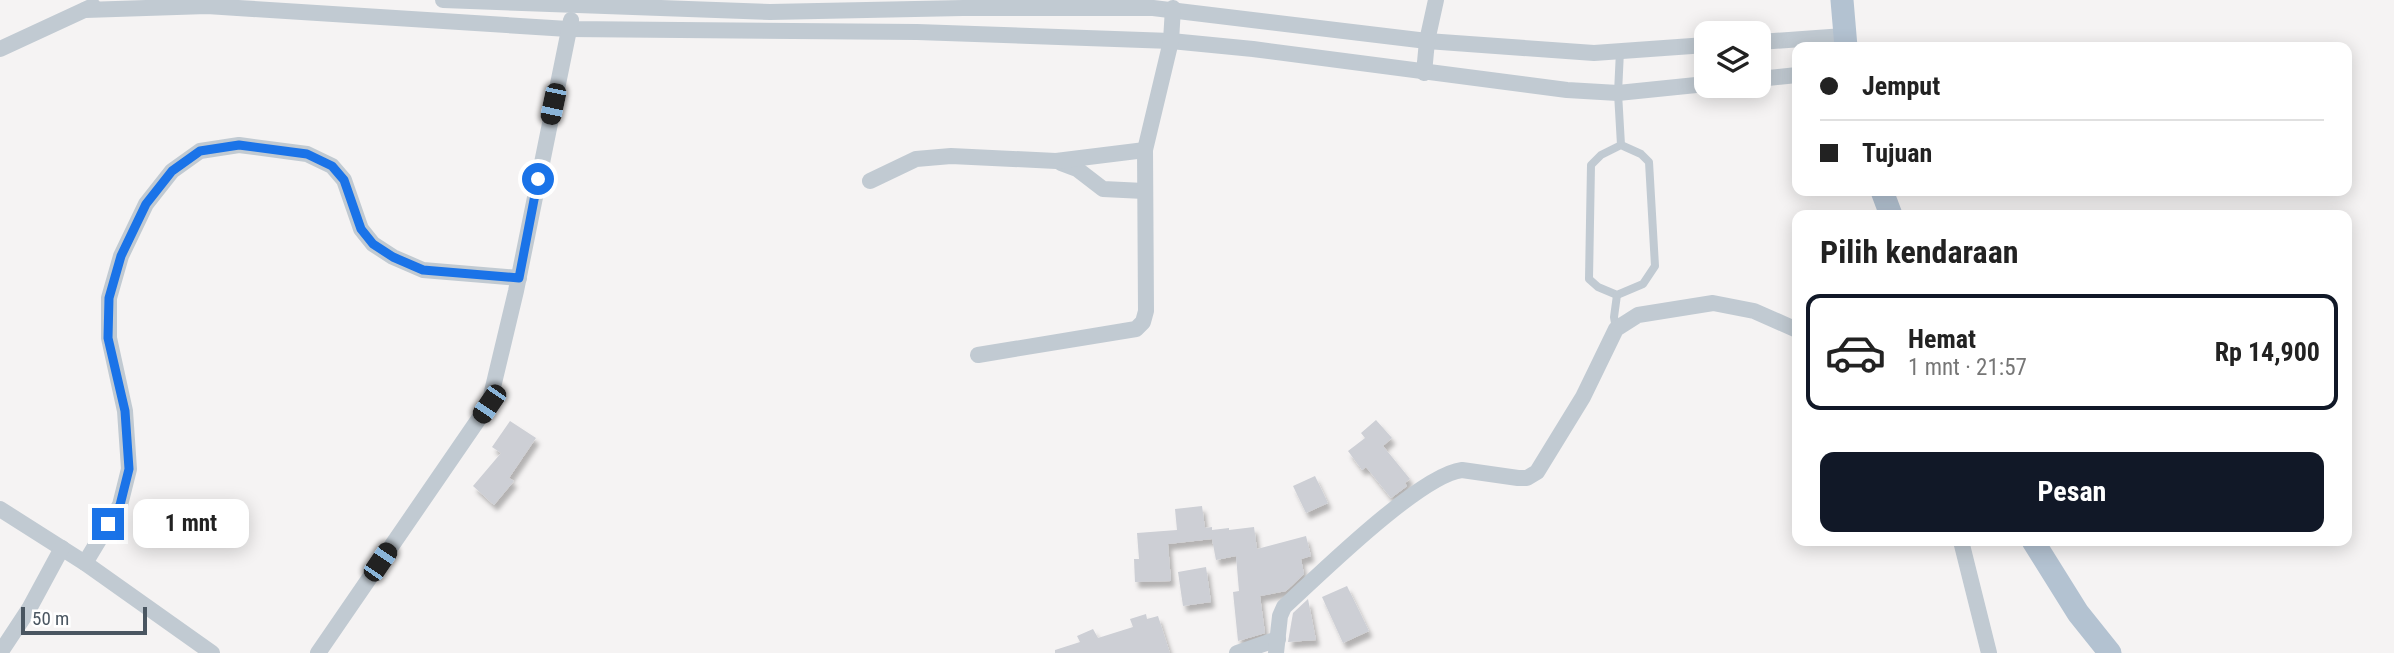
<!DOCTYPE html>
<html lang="id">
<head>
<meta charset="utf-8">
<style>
	body { margin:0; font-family:"Roboto Condensed",sans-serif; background:#f2f2f2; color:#222; height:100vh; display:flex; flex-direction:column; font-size:26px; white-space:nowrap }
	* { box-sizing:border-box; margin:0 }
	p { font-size:23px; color:#767676 }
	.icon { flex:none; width:38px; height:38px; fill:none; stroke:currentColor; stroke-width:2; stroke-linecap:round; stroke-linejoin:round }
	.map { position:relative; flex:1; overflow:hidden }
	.drawer { position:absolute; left:1792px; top:210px; width:560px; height:336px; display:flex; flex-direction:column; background:#fff; border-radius:14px; box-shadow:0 4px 18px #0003 }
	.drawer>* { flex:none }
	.guide { position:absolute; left:1792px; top:42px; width:560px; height:154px; border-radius:14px; box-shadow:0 4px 18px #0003; display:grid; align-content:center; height:154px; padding:0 28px; background:#fff }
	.fabs { position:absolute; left:1694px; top:21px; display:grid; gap:14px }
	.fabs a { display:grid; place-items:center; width:77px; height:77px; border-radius:14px; background:#fff; box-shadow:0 4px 18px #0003; font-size:35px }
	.scale { position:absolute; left:21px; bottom:18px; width:126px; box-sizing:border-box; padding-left:7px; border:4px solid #4a5661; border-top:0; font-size:19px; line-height:24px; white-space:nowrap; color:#4a5661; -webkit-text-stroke:5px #fff; paint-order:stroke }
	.end { position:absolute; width:32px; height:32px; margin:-16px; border:9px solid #1a73e8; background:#fff; box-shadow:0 0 0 4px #fff }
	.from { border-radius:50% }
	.bubble { position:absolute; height:49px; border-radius:14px; background:#fff; box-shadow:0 4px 18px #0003; font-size:23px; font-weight:700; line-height:49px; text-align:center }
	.car { position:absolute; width:21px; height:42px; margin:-21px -10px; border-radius:9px; box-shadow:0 0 5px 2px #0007; background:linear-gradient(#222 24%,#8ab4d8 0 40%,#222 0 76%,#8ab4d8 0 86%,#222 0) }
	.guide b { display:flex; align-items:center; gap:24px; height:66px; font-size:26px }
	.guide b+b { border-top:2px solid #e0e0e0 }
	.guide i { width:18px; height:18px; background:#222 }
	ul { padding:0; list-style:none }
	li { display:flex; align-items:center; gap:21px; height:116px; margin:0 14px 10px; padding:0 14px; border:4px solid #e0e0e0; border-radius:14px }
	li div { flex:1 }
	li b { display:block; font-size:26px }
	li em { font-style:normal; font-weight:700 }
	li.selected { border-color:#111827 }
	li>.icon { width:63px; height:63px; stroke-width:1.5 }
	h2 { padding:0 28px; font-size:32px; line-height:84px }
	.primary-button { display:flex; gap:14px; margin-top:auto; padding:14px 28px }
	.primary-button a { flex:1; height:80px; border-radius:14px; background:#111827; color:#fff; font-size:28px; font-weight:700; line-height:80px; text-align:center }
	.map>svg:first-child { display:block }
</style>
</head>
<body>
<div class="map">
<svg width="2394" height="653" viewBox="0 0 2394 653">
	<defs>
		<filter id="shadow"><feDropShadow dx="3.5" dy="6" stdDeviation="2" flood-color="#0004"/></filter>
	</defs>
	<rect width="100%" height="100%" fill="#f5f3f3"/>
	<g fill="#cdcfd5" filter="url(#shadow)">
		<polygon points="1376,420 1392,438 1383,446 1410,479 1405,483 1407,486 1391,498 1366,467 1362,470 1348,451 1365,438 1361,433"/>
		<polygon points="510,421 536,438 509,478 514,481 494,505 473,486 501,453 492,447"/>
		<polygon points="1315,476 1328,503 1306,513 1293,486"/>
		<polygon points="1202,506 1205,528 1212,527 1212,530 1229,528 1229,530 1254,527 1257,549 1306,536 1311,556 1301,559 1304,574 1286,591 1260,596 1265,633 1238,641 1233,592 1239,591 1236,556 1216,560 1212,539 1168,544 1171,581 1135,582 1134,559 1139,559 1137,533 1177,530 1175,509"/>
		<polygon points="1206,567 1211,602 1183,606 1178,572"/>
		<polygon points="1347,586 1369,631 1343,643 1322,597"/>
		<polygon points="1308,599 1316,640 1288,642 1293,613"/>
		<polygon points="1146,614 1147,619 1158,616 1170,653 1055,653 1055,650 1080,642 1077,636 1093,629 1098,638 1133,627 1130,619"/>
	</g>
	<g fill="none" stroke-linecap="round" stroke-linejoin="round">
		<g stroke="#c1cad2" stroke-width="8">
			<polyline points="1620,51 1618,93 1621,145 1641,154 1649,162 1655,266 1643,284 1617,295 1598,287 1589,279 1591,165 1601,155 1621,145"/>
			<polyline points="1616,329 1614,317 1617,295"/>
		</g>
		<g stroke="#c1cad2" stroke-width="16">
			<polyline points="443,0 770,12 963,8 1153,8 1427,41 1594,53 1706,45"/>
			<polyline points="85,10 207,6 568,29 917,32 1171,41 1253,49 1567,90 1618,93 1706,84"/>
			<polyline points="1759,42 1844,36"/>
			<polyline points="0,49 93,6"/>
			<polyline points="1424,73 1427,41 1436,0"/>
			<polyline points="1759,79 1797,75"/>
			<polyline points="1061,163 1077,169 1103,189 1144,191"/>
			<polyline points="870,181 916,159 951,156 1056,161 1145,150"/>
			<polyline points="978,355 1136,329 1143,322 1146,311 1145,150 1171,41 1173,8"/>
			<polyline points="0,509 85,563 212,653"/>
			<polyline points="1961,541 1989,653"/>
			<polyline points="85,563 120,505 129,469 125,411 109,338 109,298 121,256 146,204 172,171 200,151 239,145 307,154 332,166 344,180 361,229 373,244 393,257 423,270 519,278"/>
			<polyline points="0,653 29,609 62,548"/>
			<polyline points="318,653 489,404 516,291 571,20"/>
			<polyline points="1237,653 1278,639"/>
			<path d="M1276,653L1280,616L1284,607C1319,575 1420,475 1462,470L1518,478H1527L1537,472L1583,397L1616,329L1638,315L1713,303L1754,311L1797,330"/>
		</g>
		<g stroke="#b3c2d1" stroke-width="23">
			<polyline points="1842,0 1846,47"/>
			<polyline points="1882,191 1891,215"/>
			<polyline points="2033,541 2078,613 2110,653"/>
		</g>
	</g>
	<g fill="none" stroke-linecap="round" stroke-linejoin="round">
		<polyline stroke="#1a73e8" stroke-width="9" points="108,524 120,505 129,469 125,411 108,338 109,298 121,256 146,204 172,171 200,151 239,145 307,154 332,166 344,180 361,229 373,244 393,257 423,270 519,278 538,179"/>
	</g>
</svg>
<div class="fabs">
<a><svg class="icon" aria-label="layers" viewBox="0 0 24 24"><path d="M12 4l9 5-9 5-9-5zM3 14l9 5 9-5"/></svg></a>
</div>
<div class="scale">50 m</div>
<i class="end from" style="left:538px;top:179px"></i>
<i class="end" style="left:108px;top:524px"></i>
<div class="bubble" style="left:133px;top:499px;width:116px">1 mnt</div>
<i class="car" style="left:553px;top:104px;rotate:192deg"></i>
<i class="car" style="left:489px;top:404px;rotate:214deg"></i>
<i class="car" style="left:380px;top:562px;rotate:34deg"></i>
<div class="guide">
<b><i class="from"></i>Jemput</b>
<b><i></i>Tujuan</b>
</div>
<section class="drawer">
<h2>Pilih kendaraan</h2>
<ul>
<li class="selected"><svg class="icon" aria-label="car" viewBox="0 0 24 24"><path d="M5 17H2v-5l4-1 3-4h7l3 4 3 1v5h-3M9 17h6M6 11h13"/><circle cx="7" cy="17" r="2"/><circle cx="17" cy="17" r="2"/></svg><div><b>Hemat</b><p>1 mnt · 21:57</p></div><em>Rp 14,900</em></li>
</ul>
<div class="primary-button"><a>Pesan</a></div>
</section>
</div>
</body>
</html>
